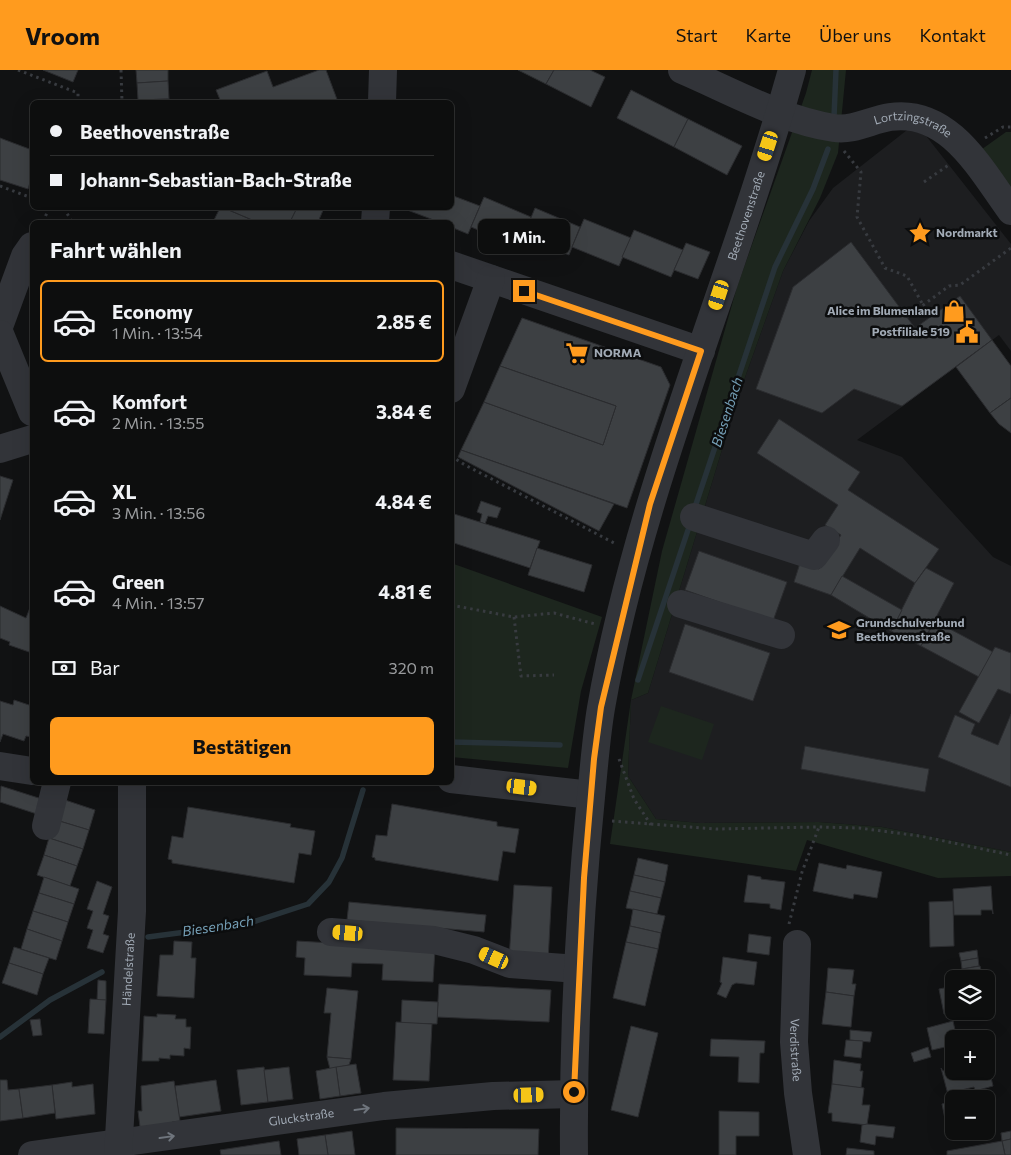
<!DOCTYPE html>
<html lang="de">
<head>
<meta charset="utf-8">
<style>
	body { margin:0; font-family:Commissioner,sans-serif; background:#161717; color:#f1f3f6; height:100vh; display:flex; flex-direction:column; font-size:19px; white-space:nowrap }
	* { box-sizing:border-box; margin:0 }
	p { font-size:16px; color:#9a9c9e }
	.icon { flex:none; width:28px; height:28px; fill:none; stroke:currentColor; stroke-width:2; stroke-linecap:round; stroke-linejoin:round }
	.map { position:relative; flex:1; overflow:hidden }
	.drawer { position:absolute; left:30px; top:150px; width:424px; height:565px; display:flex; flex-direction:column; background:#0d0e0e; border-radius:8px; box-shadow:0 5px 20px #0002,0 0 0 1px #2d2e2e }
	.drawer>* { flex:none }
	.guide { position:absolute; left:30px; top:30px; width:424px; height:110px; border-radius:8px; box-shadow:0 5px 20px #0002,0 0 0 1px #2d2e2e; display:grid; align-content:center; height:110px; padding:0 20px; background:#0d0e0e }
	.buttons { position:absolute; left:945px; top:900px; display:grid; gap:10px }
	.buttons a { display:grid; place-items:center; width:50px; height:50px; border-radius:8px; background:#0d0e0e; box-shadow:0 5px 20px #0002,0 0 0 1px #2d2e2e; font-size:25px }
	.end { position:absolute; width:22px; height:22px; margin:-11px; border:6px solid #ff9b1e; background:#111; box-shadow:0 0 0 2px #111 }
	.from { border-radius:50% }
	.bubble { position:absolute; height:35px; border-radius:8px; background:#0d0e0e; box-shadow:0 5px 20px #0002,0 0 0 1px #2d2e2e; font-size:16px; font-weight:700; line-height:35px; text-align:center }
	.car { position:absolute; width:15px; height:30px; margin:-15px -8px; border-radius:6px; box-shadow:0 0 4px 1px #0007; background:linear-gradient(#f5c518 24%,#345 0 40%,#f5c518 0 76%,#345 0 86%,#f5c518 0) }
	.guide b { display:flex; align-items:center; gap:18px; height:48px; font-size:19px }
	.guide b+b { border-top:1px solid #2d2e2e }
	.guide i { width:12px; height:12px; background:#f1f3f6 }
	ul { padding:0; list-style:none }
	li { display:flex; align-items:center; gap:15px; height:82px; margin:0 10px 8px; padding:0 10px; border:2px solid transparent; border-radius:8px }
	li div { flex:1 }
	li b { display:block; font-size:19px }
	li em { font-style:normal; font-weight:700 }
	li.selected { border-color:#ff9b1e }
	li>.icon { width:45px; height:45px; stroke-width:1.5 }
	h2 { padding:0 20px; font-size:22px; line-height:60px }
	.pay { display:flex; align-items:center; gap:12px; height:55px; padding:0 20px; font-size:19px }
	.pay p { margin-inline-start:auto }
	.primary-button { display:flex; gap:10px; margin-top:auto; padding:10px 20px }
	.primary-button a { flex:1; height:58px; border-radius:8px; background:#ff9b1e; color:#111; font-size:20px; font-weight:700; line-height:58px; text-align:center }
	header { display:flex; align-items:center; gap:30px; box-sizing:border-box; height:70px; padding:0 25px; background:#ff9b1e; color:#111 }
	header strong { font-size:24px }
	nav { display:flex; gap:28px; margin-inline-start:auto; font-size:18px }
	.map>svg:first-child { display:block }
</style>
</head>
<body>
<header>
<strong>Vroom</strong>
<nav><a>Start</a><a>Karte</a><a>Über uns</a><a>Kontakt</a></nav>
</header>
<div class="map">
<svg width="1011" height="1085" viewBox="0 0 1011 1085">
	<rect width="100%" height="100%" fill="#111213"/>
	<polygon fill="#1d1e20" points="916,53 1011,174 1011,281 999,265 857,370 902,387 993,487 1011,496 1011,782 882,757 819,752 700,753 656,749 628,706 631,630 648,623 738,327 783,201 809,151 833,118"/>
	<g fill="#1d261e">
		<polygon points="812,0 846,0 838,83 820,128 783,201 738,327 648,623 631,630 628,706 656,749 700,753 819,752 882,757 1011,782 1011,806 938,808 807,770 796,801 610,774 631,630 662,481 737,217 806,23"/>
		<polygon points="1006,62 1011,62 1011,127 978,82"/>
		<polygon points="451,493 602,547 581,621 568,698 451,687"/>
		<polygon points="661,636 714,654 702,690 648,672"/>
	</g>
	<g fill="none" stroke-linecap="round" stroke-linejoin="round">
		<g stroke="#273238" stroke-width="5.5">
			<polyline points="834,47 836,0"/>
			<polyline points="694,440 775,197 813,119 828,79"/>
			<polyline points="638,610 690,454"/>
			<polyline points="451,672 560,675"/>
			<polyline points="148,867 247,854 308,834 329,812 342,788 363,720"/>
			<polyline points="0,967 50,930 102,902"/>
		</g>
	</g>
	<g fill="#3d4043" stroke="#2b2c2f">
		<polygon points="43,0 78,0 73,12"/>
		<polygon points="136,0 168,0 168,11 137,13"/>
		<polygon points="319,0 326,0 338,32 221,32 216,20 267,1 273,17"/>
		<polygon points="518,0 554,0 546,14"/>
		<polygon points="554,0 590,0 605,7 591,37 546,14"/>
		<polygon points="168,11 169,29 138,30 137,13"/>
		<polygon points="631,20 688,49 674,77 617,48"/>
		<polygon points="169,29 169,32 138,32 138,30"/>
		<polygon points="688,49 742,76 727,105 674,77"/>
		<polygon points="0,68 32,80 32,106 28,119 0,110"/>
		<polygon points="451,125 480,136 468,164 451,157 451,152 439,152 402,138 451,138"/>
		<polygon points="484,127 531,147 519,177 471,157"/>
		<polygon points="220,138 224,138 257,152 213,152"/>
		<polygon points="224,138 297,138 290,152 257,152"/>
		<polygon points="297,138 324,138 318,152 290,152"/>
		<polygon points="535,138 580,157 569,185 523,167"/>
		<polygon points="584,149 631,168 619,196 572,177"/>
		<polygon points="634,160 683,180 671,207 622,187"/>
		<polygon points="851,172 915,258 960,226 992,270 902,336 854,319 822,343 756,319 793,217"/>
		<polygon points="686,173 710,182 698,209 674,200"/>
		<polygon points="522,248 661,297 670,315 627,438 461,380 484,332 603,375 616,336 500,296"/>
		<polygon points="992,270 1011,296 1011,328 990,343 956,297"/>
		<polygon points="500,296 616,336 603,375 484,332"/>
		<polygon points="1011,328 1011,363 999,354 990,343"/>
		<polygon points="779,349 860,402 848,420 939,479 915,513 860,478 831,525 794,512 800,493 819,499 841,465 825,455 838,435 757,383"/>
		<polygon points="461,380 614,434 599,461 458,387"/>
		<polygon points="0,406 13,410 0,450"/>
		<polygon points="481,431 501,438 497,448 488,446 485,454 480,452 482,444 477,442"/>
		<polygon points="451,443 540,471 530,498 451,472"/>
		<polygon points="537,478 592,495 584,522 528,505"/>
		<polygon points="699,481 787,512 773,551 685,520"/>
		<polygon points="926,498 954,513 921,576 891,561 915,513"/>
		<polygon points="842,506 902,540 891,561 831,525"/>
		<polygon points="31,535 32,535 32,583 9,575 10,572 0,568 0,536 26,548"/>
		<polygon points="935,551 993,582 979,607 921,576"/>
		<polygon points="685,554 770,583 753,631 669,602"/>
		<polygon points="995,577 1011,583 1011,624 998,619 979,653 959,642"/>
		<polygon points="14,630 32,636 32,667 26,666 24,671 3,664 0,672 0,631 13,635"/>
		<polygon points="1011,644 1011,717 938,687 955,645 975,654 971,664 998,675"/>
		<polygon points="805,676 929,699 925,722 801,699"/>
		<polygon points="1,716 48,731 43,746 0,732"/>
		<polygon points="62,729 95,740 89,760 56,750"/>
		<polygon points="392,734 497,752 497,756 519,759 515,783 503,781 498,811 375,790 375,788 372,787 376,765 387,766"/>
		<polygon points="188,737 291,754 290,757 315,761 311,785 299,783 294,813 172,793 172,790 168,789 172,766 183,768"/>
		<polygon points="56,750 89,760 83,779 49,768"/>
		<polygon points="49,768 83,779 77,796 44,785"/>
		<polygon points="44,785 77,796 70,816 37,805"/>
		<polygon points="638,788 668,795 665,812 634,805"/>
		<polygon points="819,793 846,799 847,795 882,802 877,828 854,824 853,829 813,821"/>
		<polygon points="634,805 665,812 661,828 630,821"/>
		<polygon points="748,805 761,807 761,809 785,812 781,840 770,838 770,834 744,832"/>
		<polygon points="44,807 79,819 74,834 39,823"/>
		<polygon points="97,811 112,817 103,844 109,846 103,864 109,866 103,883 87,878 93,860 87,858 93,841 87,839"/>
		<polygon points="514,815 552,817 548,891 509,889"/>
		<polygon points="991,816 993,844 992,840 981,840 981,845 954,845 953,819"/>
		<polygon points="630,821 661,828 657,844 626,838"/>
		<polygon points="39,823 74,834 68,852 33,841"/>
		<polygon points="953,831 954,876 930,877 929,832"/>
		<polygon points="349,832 486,845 484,862 347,850"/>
		<polygon points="633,839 665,846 661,863 630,856"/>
		<polygon points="33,841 68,852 62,871 27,859"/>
		<polygon points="630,856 661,863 658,879 626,872"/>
		<polygon points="27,859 62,871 56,890 21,879"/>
		<polygon points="749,864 771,867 769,885 747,882"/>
		<polygon points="174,871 192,872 191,888 196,888 194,928 157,926 160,885 173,885"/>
		<polygon points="297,871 435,879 433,912 382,910 383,894 352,893 351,907 304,905 305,888 296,887"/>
		<polygon points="626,872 658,879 645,936 613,928"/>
		<polygon points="14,877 49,888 43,904 9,893"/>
		<polygon points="977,880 978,888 961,891 959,883"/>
		<polygon points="723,887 757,892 754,915 736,913 732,915 726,928 717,924 722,913 720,912"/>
		<polygon points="978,888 979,896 962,899 961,891"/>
		<polygon points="9,893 43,904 37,925 2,913"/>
		<polygon points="980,896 982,904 963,908 962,899"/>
		<polygon points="828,898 854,900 852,914 856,914 854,926 826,922"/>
		<polygon points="98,910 106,911 106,930 97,930"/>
		<polygon points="439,914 551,920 549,952 437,947"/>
		<polygon points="954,916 954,941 958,941 944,944 939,919"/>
		<polygon points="327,918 358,921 351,989 327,987 331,943 324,943"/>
		<polygon points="826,922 854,926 851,957 822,954"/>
		<polygon points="90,929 106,930 104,964 88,963"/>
		<polygon points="402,930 438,932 437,954 401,953"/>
		<polygon points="157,944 176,945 175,949 186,949 186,957 191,957 190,979 184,978 184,986 170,985 170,989 159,988 159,991 142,991 144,946 157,947"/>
		<polygon points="40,949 42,965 33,966 30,950"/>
		<polygon points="953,951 957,969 954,969 954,975 932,980 927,958"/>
		<polygon points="396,952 432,954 429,1011 393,1010"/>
		<polygon points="631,956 658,963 638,1047 611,1040"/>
		<polygon points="850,960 872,962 870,972 850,970"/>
		<polygon points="711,969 765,971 764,983 760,983 759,1013 738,1012 739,987 710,986"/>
		<polygon points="846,970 863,971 861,988 844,986"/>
		<polygon points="928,977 931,987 914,992 911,983"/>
		<polygon points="986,986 993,1016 975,1021 974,1017 957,1021 959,1029 954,1029 954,1061 958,1061 948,1064 942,1034 950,1032 941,998 943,1001 954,998 954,1001 986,1001"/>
		<polygon points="327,987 351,989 349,995 330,999"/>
		<polygon points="834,990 861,994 860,1001 863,1001 861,1018 832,1014"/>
		<polygon points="356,994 361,1023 340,1026 336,997"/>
		<polygon points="264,997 268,1032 241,1035 237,1000"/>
		<polygon points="289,997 293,1029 268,1032 264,1000"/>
		<polygon points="336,997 340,1026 320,1029 316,1001"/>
		<polygon points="0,1010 7,1010 8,1020 19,1019 23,1048 0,1051"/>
		<polygon points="216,1010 221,1041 179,1047 175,1016"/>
		<polygon points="174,1011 180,1051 172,1052 173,1059 140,1057 138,1041 142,1041 141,1016"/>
		<polygon points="72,1012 72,1017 93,1014 95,1044 56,1049 52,1015"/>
		<polygon points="832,1014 864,1018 862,1035 870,1035 867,1055 832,1051 832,1043 828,1043"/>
		<polygon points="52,1015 55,1043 23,1048 19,1019"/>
		<polygon points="719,1041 759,1042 759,1066 736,1066 736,1085 719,1085"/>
		<polygon points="867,1054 895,1057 893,1068 876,1066 875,1075 860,1072 862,1055"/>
		<polygon points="396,1058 539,1059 538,1085 396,1085"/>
		<polygon points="352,1061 355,1085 328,1085 325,1065"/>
		<polygon points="1011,1061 1011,1069 1002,1071 1001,1063"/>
		<polygon points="325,1065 328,1085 299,1085 297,1069"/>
		<polygon points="1011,1069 1011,1085 1005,1085 1002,1071"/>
		<polygon points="279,1071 281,1085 221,1085 220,1080"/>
		<polygon points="1002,1071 1005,1085 947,1085 947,1081"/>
		<polygon points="847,1078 874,1081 874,1085 846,1085"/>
	</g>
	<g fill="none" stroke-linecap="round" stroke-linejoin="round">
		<g stroke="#383b40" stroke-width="3" stroke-dasharray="2.5 4" stroke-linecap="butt">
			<polyline points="18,0 78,23 78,32"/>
			<polyline points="121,0 122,32"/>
			<polyline points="985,68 1003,57 1011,57"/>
			<polyline points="844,81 861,102 857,147 885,198 907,206 923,235"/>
			<polyline points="924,112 950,94"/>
			<polyline points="0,116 32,128"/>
			<polyline points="64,138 72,152"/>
			<polyline points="43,152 49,138"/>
			<polyline points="907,247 949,216 960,215 1011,178"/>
			<polyline points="451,386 465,395 616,474"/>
			<polyline points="451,535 514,547 554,543 595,554"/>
			<polyline points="514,547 521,606 554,605"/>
			<polyline points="619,689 634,729 651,755"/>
			<polyline points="612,751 716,759 819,757 859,758 920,766 1011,785"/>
			<polyline points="789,854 802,802 819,757"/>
		</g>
		<g stroke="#323439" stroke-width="28">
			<path id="s1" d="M682,0C731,21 782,50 834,58C854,61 871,50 890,47C949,38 981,100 1011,141"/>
			<polyline points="382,32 383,0"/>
			<polyline points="375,152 376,138"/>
			<polyline points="451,195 701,281"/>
			<polyline points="0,254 25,186 32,176"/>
			<polyline points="0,264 32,342"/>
			<polyline points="451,319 491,209"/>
			<polyline points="0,379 32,369"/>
			<polyline points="694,447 814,486 826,470"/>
			<polyline points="681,534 781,565"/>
			<polyline points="0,696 32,701"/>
			<polyline points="451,709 591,725"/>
			<polyline points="46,756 57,712"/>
			<polyline points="331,862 434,870 474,880 510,894 578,899"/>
			<path id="s2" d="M797,874L794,972L798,1023L807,1085"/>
			<path id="s3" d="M32,1085L384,1036L493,1026L574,1024"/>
			<path id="s4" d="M118,1085L132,841V712"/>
			<path id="s5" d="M574,1085C573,965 579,846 591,727C594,697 596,668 601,638C639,419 732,214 792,0"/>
		</g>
	</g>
	<defs><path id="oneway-shaft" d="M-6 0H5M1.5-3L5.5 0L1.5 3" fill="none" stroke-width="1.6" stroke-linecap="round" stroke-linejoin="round" transform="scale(1.25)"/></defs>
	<g stroke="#6f757d">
		<use href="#oneway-shaft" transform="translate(362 1039) rotate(-8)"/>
		<use href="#oneway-shaft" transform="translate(167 1067) rotate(-8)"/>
	</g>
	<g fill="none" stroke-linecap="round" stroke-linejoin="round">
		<polyline stroke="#ff9b1e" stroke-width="6" points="524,221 701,281 650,434 601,637 594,689 584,808 574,1022"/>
	</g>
	<defs>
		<symbol id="sight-bare" viewBox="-9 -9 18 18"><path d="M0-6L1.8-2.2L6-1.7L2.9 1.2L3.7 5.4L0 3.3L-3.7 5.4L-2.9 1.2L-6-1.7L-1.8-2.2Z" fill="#ff9b1e" stroke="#0c0d0e" stroke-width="2.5" paint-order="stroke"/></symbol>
		<symbol id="shop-bare" viewBox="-9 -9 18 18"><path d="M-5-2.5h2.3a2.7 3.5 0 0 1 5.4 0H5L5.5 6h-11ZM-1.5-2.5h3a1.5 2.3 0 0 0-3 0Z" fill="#ff9b1e" stroke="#0c0d0e" stroke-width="2.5" paint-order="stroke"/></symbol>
		<symbol id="civic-bare" viewBox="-9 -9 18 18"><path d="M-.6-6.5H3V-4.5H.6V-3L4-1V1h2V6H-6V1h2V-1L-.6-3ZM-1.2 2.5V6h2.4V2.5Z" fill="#ff9b1e" stroke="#0c0d0e" stroke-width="2.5" paint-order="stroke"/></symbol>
		<symbol id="supermarket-bare" viewBox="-9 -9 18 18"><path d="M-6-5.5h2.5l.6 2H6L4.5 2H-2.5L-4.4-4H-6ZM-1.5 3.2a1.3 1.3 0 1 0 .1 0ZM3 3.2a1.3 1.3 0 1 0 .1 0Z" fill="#ff9b1e" stroke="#0c0d0e" stroke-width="2.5" paint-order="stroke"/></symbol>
		<symbol id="school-bare" viewBox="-9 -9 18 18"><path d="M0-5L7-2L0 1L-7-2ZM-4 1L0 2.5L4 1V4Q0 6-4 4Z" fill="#ff9b1e" stroke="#0c0d0e" stroke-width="2.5" paint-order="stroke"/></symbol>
	</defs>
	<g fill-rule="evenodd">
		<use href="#sight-bare" x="904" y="147" width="32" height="32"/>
		<use href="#shop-bare" x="938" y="225" width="32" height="32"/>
		<use href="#civic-bare" x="951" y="246" width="32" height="32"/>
		<use href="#supermarket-bare" x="561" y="267" width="32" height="32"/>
		<use href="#school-bare" x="823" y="544" width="32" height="32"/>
	</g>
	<g text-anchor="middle" stroke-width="5" stroke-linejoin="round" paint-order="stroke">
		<g font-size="12" fill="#a1aab5" stroke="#0c0d0e">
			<text dy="4" stroke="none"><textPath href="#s1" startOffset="245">Lortzingstraße</textPath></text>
			<text dy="4" stroke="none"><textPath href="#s5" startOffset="962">Beethovenstraße</textPath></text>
			<text dy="4" stroke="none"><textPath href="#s4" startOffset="186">Händelstraße</textPath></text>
			<text dy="4" stroke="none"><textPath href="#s2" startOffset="106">Verdistraße</textPath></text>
			<text dy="4" stroke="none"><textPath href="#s3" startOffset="272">Gluckstraße</textPath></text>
		</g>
		<g font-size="12" font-weight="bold" fill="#a1aab5" stroke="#0c0d0e" text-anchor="start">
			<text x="936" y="167">Nordmarkt</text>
			<text x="938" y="245" text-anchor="end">Alice im Blumenland</text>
			<text x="950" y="266" text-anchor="end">Postfiliale 519</text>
			<text x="594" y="287">NORMA</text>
			<text x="856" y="557">Grundschulverbund<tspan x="856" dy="14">Beethovenstraße</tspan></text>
		</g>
		<g font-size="14" font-style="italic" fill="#749eb5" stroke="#0c0d0e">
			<text transform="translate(727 342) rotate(-72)" y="5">Biesenbach</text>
			<text transform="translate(218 856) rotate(-9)" y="5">Biesenbach</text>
		</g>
	</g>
</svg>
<div class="buttons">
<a><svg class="icon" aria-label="layers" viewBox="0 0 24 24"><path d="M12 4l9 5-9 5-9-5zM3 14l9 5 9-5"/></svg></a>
<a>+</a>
<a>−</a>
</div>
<i class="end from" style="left:574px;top:1022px"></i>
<i class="end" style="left:524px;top:221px"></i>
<div class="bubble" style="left:478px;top:149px;width:92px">1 Min.</div>
<i class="car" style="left:768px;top:76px;rotate:198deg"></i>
<i class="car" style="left:719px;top:225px;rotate:198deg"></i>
<i class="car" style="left:522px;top:717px;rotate:97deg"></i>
<i class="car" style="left:348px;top:863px;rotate:275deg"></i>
<i class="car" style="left:494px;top:888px;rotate:294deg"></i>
<i class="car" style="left:529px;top:1025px;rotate:88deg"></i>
<div class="guide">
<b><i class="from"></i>Beethovenstraße</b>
<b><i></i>Johann-Sebastian-Bach-Straße</b>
</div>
<section class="drawer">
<h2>Fahrt wählen</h2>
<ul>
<li class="selected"><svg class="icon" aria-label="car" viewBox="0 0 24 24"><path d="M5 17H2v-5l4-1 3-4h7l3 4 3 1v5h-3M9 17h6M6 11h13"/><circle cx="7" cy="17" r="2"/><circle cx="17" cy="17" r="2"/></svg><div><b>Economy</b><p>1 Min. · 13:54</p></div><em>2.85 €</em></li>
<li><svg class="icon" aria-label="car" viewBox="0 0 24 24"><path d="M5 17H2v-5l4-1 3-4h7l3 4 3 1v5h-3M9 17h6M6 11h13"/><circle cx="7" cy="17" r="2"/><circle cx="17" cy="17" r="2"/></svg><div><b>Komfort</b><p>2 Min. · 13:55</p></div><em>3.84 €</em></li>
<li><svg class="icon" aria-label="car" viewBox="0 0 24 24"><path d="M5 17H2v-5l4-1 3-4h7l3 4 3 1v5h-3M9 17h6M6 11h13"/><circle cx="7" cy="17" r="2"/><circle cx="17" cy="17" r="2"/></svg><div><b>XL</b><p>3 Min. · 13:56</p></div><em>4.84 €</em></li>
<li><svg class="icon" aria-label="car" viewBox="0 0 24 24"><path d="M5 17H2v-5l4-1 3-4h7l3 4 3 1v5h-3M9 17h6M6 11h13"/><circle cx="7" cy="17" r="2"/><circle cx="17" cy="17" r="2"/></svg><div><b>Green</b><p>4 Min. · 13:57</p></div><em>4.81 €</em></li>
</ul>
<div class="pay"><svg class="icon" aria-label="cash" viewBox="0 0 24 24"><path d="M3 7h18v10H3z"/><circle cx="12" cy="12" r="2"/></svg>Bar<p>320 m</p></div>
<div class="primary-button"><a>Bestätigen</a></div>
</section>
</div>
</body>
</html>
